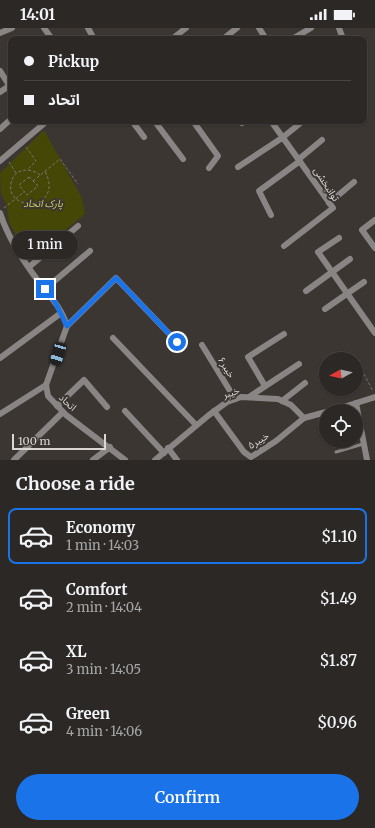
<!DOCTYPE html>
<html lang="en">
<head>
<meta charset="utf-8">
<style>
	body { margin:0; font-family:Merriweather,"Noto Sans Arabic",serif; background:#34302e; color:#f1f3f6; height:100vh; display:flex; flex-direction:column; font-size:15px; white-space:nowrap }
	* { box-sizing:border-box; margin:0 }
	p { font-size:13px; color:#a6a6a7 }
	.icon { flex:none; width:22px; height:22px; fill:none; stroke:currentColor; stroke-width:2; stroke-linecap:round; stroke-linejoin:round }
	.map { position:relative; height:432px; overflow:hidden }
	.panel { display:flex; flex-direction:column; background:#2c2826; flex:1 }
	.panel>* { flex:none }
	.banner { position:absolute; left:8px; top:8px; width:359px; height:88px; border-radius:8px; box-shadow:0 1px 3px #0004,0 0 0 1px #484443; display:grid; align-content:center; height:88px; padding:0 16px; background:#2c2826 }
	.needle { width:26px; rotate:262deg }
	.fabs { position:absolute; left:319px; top:324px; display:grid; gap:8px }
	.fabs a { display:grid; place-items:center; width:44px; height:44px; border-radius:50%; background:#2c2826; box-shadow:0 1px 3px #0004,0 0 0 1px #484443; font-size:20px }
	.scale { position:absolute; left:12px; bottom:10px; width:94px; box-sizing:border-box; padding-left:4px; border:2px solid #dad6d4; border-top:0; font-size:11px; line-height:14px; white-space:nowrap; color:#dad6d4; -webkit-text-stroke:3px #3b3632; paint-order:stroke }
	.end { position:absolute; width:18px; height:18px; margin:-9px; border:5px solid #1a73e8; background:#fff; box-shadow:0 0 0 2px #fff }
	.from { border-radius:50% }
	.bubble { position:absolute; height:28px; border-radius:14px; background:#2c2826; box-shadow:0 1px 3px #0004,0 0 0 1px #484443; font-size:13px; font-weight:600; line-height:28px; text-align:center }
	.car { position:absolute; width:12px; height:24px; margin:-12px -6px; border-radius:5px; box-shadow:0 0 3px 1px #0007; background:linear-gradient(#222 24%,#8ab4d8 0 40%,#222 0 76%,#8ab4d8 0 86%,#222 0) }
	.banner b { display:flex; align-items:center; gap:14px; height:38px; font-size:15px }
	.banner b+b { border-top:1px solid #484443 }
	.banner i { width:10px; height:10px; background:#f1f3f6 }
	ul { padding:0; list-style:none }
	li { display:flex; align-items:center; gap:12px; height:56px; margin:0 8px 6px; padding:0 8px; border:2px solid transparent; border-radius:8px }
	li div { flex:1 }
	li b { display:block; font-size:15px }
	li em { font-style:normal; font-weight:600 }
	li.active { border-color:#1a73e8 }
	li>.icon { width:36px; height:36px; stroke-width:1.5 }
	h2 { padding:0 16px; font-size:18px; line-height:48px }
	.cta { display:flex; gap:8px; margin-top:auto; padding:8px 16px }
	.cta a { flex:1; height:46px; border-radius:24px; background:#1a73e8; color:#fff; font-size:16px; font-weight:600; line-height:46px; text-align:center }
	.status { display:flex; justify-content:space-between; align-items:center; height:28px; padding:0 20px; background:#2c2826; direction:ltr }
	.status svg { height:11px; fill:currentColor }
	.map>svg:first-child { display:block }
</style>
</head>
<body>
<div class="status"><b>14:01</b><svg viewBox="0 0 49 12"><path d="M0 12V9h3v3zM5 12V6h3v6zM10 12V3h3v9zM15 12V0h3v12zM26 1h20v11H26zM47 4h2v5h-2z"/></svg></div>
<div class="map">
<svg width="375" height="432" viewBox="0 0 375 432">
	<rect width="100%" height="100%" fill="#3b3632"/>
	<polygon fill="#454706" points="44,102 82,170 85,186 30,231 9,195 7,178 1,165 0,145"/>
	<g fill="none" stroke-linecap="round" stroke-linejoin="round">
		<g stroke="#7a7673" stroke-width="1" stroke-dasharray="3 2" stroke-linecap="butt">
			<polyline points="26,119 36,133 28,141"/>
			<polyline points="9,134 16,145"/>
			<path d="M40,147C30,139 14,140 11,155C5,185 65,183 45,143"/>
			<polygon points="29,149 38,158 27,167 19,157"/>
			<polyline points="33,153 60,131 78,156"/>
			<polyline points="4,180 24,164"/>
			<polyline points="359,337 373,363"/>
		</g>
		<polyline stroke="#898585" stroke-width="3" points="336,424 363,416"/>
		<g stroke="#898585" stroke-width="6">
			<polyline points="44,0 52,11"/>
			<polyline points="88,0 94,11"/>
			<polyline points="259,0 266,11"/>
			<polyline points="339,0 343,11"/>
			<polyline points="0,5 12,0"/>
			<polyline points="172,11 186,0"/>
			<polyline points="223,11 237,0"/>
			<polyline points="292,11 311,0"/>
			<polyline points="0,43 11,60"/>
			<polyline points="0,64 9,58"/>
			<polyline points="132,93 144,109"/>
			<polyline points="159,93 156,95 183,131"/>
			<polyline points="193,93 218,128 209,140"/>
			<polyline points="241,93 242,95"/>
			<polyline points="271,93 333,180 284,218"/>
			<polyline points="0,101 11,91"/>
			<polyline points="299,131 322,112"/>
			<polyline points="0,133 47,93"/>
			<polyline points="238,139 282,110 303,93"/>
			<polyline points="329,175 354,154"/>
			<path d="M0,185C8,210 23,233 39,254C50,268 62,281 67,298L46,357L48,368L66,387L125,432"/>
			<polyline points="271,187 259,163 300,133"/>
			<polyline points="375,192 362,202 375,220"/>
			<polyline points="339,210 318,224 375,305"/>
			<polyline points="29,239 78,198"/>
			<polyline points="45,261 90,223"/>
			<polyline points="306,263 350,231"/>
			<polyline points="325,281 364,254"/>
			<polyline points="67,298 116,250 177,314"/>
			<polyline points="113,310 196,397"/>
			<polyline points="202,317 235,371"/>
			<polyline points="0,330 61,285"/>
			<polyline points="265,358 248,329 284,306"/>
			<polyline points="249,369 299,336"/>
			<polyline points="282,373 305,355"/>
			<polyline points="356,375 367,432"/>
			<polyline points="57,378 84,352 107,379"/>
			<polyline points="125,383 164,425"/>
			<polyline points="214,383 244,424 251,429 276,413 304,390"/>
			<polyline points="331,383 375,369"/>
			<polyline points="323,385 326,396"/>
			<polyline points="0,386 46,357"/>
			<polyline points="168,420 177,432"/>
			<polyline points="14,432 63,384"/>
			<polyline points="93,432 110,419"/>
			<polyline points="155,432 209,387 227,374 241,369 278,371 291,377 304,390 326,384"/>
		</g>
	</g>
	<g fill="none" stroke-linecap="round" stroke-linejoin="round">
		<polyline stroke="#1a73e8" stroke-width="5" points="45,261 55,274 67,298 116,250 177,314"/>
	</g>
	<g text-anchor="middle" stroke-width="4" stroke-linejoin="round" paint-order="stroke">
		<g font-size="10" fill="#dad6d4" stroke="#3b3632">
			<text transform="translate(327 156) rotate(57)" y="4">توانبخشی</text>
			<text transform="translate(227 339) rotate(58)" y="4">خیبر۶</text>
			<text transform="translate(231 364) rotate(-19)" y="4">خیبر</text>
			<text transform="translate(68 374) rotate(43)" y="4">اتحاد</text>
			<text transform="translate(258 412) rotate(-32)" y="4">خیبر۵</text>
		</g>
		<g font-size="10" font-style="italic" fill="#ccd162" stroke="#3b3632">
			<text x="43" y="179">پارک اتحاد</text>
		</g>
	</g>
</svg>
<div class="fabs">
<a><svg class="needle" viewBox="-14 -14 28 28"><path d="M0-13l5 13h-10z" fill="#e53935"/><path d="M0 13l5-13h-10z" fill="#a6a6a7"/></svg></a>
<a><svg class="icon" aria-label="locate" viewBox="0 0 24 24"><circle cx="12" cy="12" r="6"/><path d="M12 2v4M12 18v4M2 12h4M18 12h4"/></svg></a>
</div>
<div class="scale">100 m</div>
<i class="end from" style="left:177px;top:314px"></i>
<i class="end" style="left:45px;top:261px"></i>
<div class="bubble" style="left:12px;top:203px;width:66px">1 min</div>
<i class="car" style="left:58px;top:326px;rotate:197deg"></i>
<div class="banner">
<b><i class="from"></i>Pickup</b>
<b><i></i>اتحاد</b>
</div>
</div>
<section class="panel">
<h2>Choose a ride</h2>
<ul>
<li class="active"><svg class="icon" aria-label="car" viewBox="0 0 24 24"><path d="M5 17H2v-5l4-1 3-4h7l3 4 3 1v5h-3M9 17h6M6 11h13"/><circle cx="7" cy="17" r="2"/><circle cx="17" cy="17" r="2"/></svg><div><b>Economy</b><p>1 min · 14:03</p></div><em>$1.10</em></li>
<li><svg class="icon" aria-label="car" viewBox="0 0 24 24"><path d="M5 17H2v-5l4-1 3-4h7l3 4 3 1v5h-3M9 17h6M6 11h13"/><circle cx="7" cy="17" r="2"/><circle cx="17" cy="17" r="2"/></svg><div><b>Comfort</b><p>2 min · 14:04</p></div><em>$1.49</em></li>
<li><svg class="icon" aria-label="car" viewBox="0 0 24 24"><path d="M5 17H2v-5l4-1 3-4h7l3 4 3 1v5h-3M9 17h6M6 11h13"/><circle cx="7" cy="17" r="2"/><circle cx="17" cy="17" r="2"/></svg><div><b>XL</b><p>3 min · 14:05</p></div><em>$1.87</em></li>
<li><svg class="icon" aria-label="car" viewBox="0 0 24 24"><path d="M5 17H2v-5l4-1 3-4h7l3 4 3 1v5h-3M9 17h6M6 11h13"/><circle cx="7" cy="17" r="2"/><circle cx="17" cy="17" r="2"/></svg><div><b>Green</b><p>4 min · 14:06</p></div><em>$0.96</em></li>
</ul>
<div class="cta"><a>Confirm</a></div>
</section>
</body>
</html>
